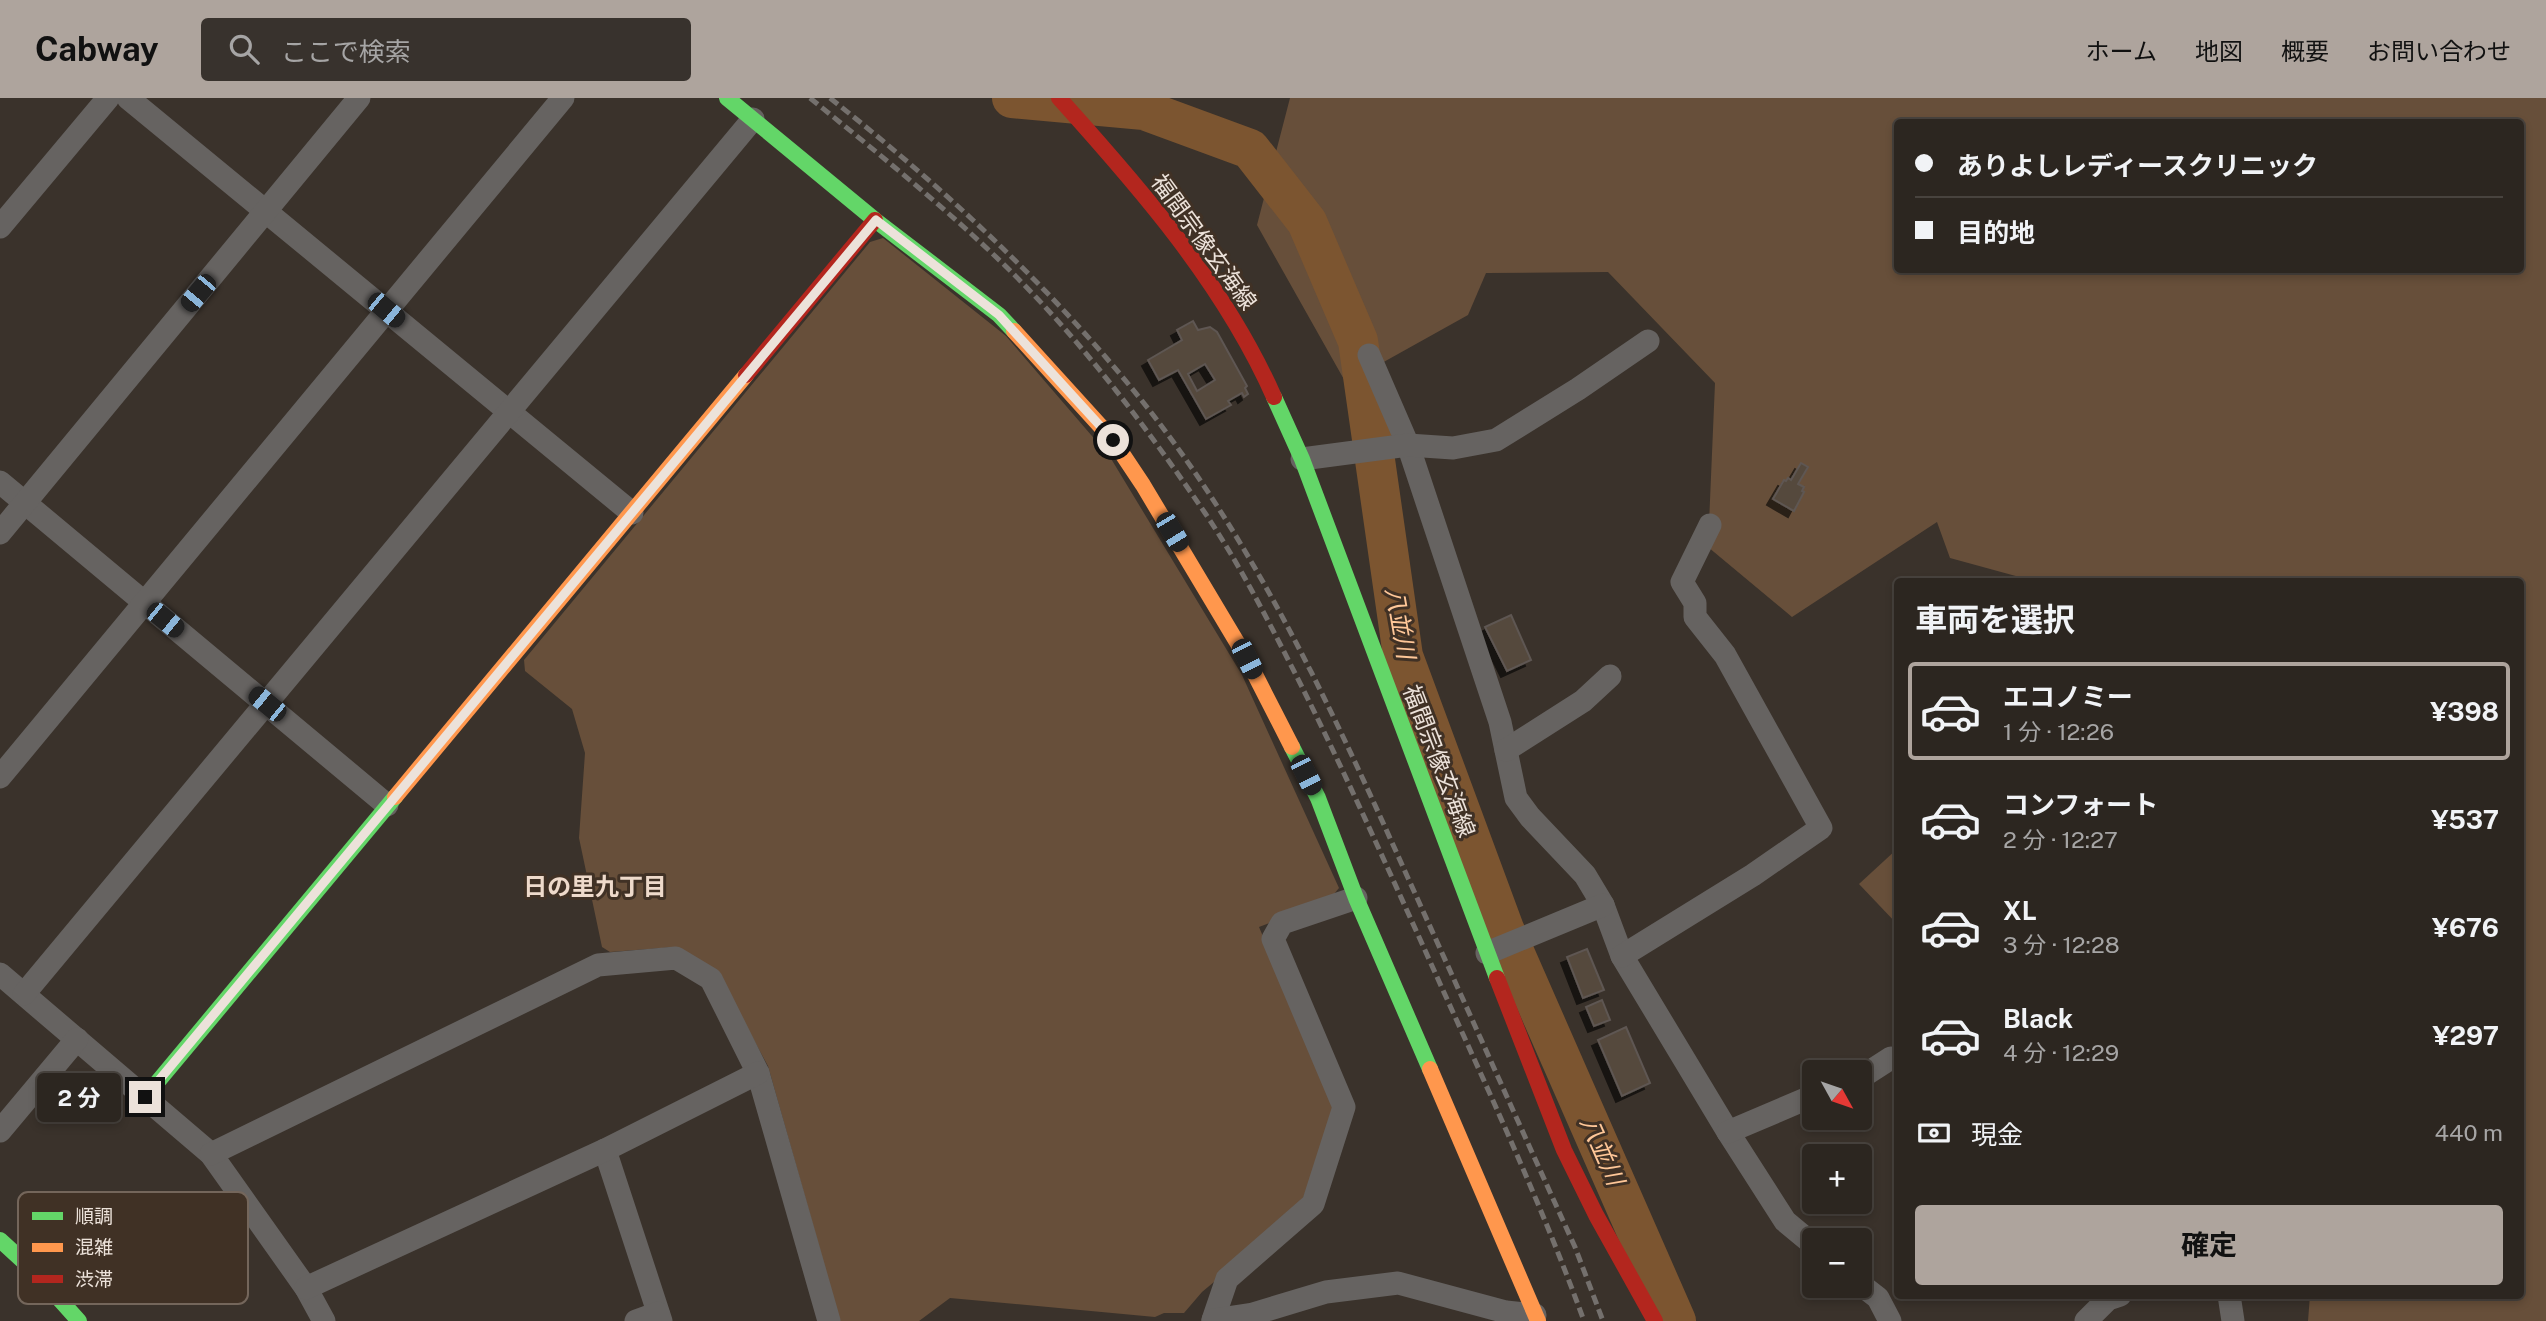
<!DOCTYPE html>
<html lang="ja">
<head>
<meta charset="utf-8">
<style>
	body { margin:0; font-family:"Public Sans","Noto Sans JP",sans-serif; background:#38322d; color:#f1f3f6; height:100vh; display:flex; flex-direction:column; font-size:26px; white-space:nowrap }
	* { box-sizing:border-box; margin:0 }
	p { font-size:23px; color:#a6a5a5 }
	.icon { flex:none; width:38px; height:38px; fill:none; stroke:currentColor; stroke-width:2; stroke-linecap:round; stroke-linejoin:round }
	.map { position:relative; flex:1; overflow:hidden }
	.sheet { position:absolute; left:1894px; top:480px; width:630px; height:721px; display:flex; flex-direction:column; background:#2c2620; border-radius:7px; box-shadow:0 4px 10px #0003,0 0 0 2px #48433e }
	.sheet>* { flex:none }
	.banner { position:absolute; left:1894px; top:21px; width:630px; height:154px; border-radius:7px; box-shadow:0 4px 10px #0003,0 0 0 2px #48433e; display:grid; align-content:center; height:154px; padding:0 21px; background:#2c2620 }
	.needle { width:46px; rotate:130deg }
	.tools { position:absolute; left:1802px; top:962px; display:grid; gap:14px }
	.tools a { display:grid; place-items:center; width:70px; height:70px; border-radius:7px; background:#2c2620; box-shadow:0 4px 10px #0003,0 0 0 2px #48433e; font-size:35px }
	.end { position:absolute; width:32px; height:32px; margin:-16px; border:9px solid #ece2da; background:#111; box-shadow:0 0 0 4px #111 }
	.from { border-radius:50% }
	.bubble { position:absolute; height:49px; border-radius:7px; background:#2c2620; box-shadow:0 4px 10px #0003,0 0 0 2px #48433e; font-size:23px; font-weight:700; line-height:49px; text-align:center }
	.car { position:absolute; width:21px; height:42px; margin:-21px -10px; border-radius:9px; box-shadow:0 0 5px 2px #0007; background:linear-gradient(#222 24%,#8ab4d8 0 40%,#222 0 76%,#8ab4d8 0 86%,#222 0) }
	.banner b { display:flex; align-items:center; gap:24px; height:66px; font-size:26px }
	.banner b+b { border-top:2px solid #48433e }
	.banner i { width:18px; height:18px; background:#f1f3f6 }
	ul { padding:0; list-style:none }
	li { display:flex; align-items:center; gap:21px; height:98px; margin:0 14px 10px; padding:0 7px; border:4px solid transparent; border-radius:7px }
	li div { flex:1 }
	li b { display:block; font-size:26px }
	li em { font-style:normal; font-weight:700 }
	li.selected { border-color:#aea49d }
	li>.icon { width:63px; height:63px; stroke-width:1.5 }
	h2 { padding:0 21px; font-size:32px; line-height:84px }
	.pay { display:flex; align-items:center; gap:18px; height:77px; padding:0 21px; font-size:26px }
	.pay p { margin-inline-start:auto }
	.cta { display:flex; gap:14px; margin-top:auto; padding:14px 21px }
	.cta a { flex:1; height:80px; border-radius:7px; background:#aea49d; color:#111; font-size:28px; font-weight:700; line-height:80px; text-align:center }
	header { display:flex; align-items:center; gap:42px; box-sizing:border-box; height:98px; padding:0 35px; background:#aea49d; color:#111 }
	header strong { font-size:33px }
	nav { display:flex; gap:38px; margin-inline-start:auto; font-size:24px }
	.search { width:490px; height:63px; background:#38322d; display:flex; align-items:center; gap:18px; box-sizing:border-box; padding:0 24px; border-radius:7px; color:#a6a5a5; font-size:26px }
	.map>svg:first-child { display:block }
</style>
</head>
<body>
<header>
<strong>Cabway</strong>
<div class="search"><svg class="icon" aria-label="search" viewBox="0 0 24 24"><circle cx="10" cy="10" r="6"/><path d="M15 15l6 6"/></svg>ここで検索</div>
<nav><a>ホーム</a><a>地図</a><a>概要</a><a>お問い合わせ</a></nav>
</header>
<div class="map">
<svg width="2546" height="1223" viewBox="0 0 2546 1223">
	<defs>
		<filter id="shadow"><feDropShadow dx="-6" dy="6" stdDeviation="0" flood-color="#0009"/></filter>
	</defs>
	<rect width="100%" height="100%" fill="#3a322b"/>
	<g fill="#674f3a" fill-rule="evenodd">
		<path d="M1290,0H2546V1223H2308L2310,1197H2520V483H2034L1950,460L1937,424L1792,519L1708,449L1715,285L1608,174L1486,175L1468,217L1346,285L1257,127ZM1897,24H2520V172H1897Z"/>
		<polygon points="883,140 1006,238 1110,359 1242,577 1339,790 1329,802 1259,829 1336,1011 1298,1114 1202,1194 1184,1215 1164,1215 1155,1219 950,1200 919,1223 840,1223 768,968 719,878 675,849 610,854 602,849 579,740 585,655 572,611 525,573 524,562 870,144"/>
		<polygon points="1897,751 1897,826 1859,786"/>
	</g>
	<g fill="none" stroke-linecap="round" stroke-linejoin="round">
		<polyline stroke="#7c5530" stroke-width="40" points="1012,0 1144,12 1250,51 1307,124 1358,243 1403,558 1504,831 1676,1223"/>
	</g>
	<g fill="#54493e" stroke="#5e5752" stroke-width="2" fill-rule="evenodd" filter="url(#shadow)">
		<path d="M1193,223L1198,232L1210,229L1217,234L1247,288L1245,290L1248,296L1244,299L1242,295L1228,303L1231,307L1206,321L1178,272L1159,282L1148,262L1182,242L1177,232ZM1205,266L1215,282L1197,293L1188,276Z"/>
		<polygon points="1801,365 1808,369 1798,386 1804,389 1802,393 1804,394 1794,413 1773,401 1784,382 1786,383 1788,380 1791,382"/>
		<polygon points="1511,517 1531,562 1507,573 1485,529"/>
		<polygon points="1587,851 1604,892 1583,900 1567,859"/>
		<polygon points="1602,902 1610,922 1594,928 1586,909"/>
		<polygon points="1626,929 1650,985 1622,998 1598,942"/>
	</g>
	<g fill="none" stroke-linecap="round" stroke-linejoin="round">
		<g stroke="#666361" stroke-width="23">
			<polyline points="128,0 632,415"/>
			<polyline points="0,129 108,0"/>
			<polyline points="1369,257 1408,347 1500,624 1516,700 1530,719 1585,777 1603,807 1622,858 1728,1034 1785,1123 1815,1148"/>
			<polyline points="1302,361 1408,347 1453,350 1496,342 1578,291 1648,243"/>
			<polyline points="0,384 387,707"/>
			<polyline points="0,435 359,0"/>
			<polyline points="1506,652 1583,603 1610,578"/>
			<polyline points="0,679 563,0"/>
			<polyline points="1487,855 1603,807"/>
			<polyline points="1622,858 1753,777 1821,730 1725,557 1695,519 1695,505 1682,484 1710,427"/>
			<polyline points="0,876 211,1056 306,1190 324,1223"/>
			<polyline points="24,896 753,21"/>
			<polyline points="1860,980 1891,960"/>
			<polyline points="0,1033 77,941"/>
			<polyline points="1728,1034 1815,997"/>
			<polyline points="605,1052 661,1223"/>
			<polyline points="211,1056 598,867 676,860 711,881 758,975 829,1223"/>
			<polyline points="1860,1186 1878,1200 1890,1223"/>
			<polyline points="306,1190 605,1052 758,975"/>
			<polyline points="2229,1197 2233,1223"/>
			<polyline points="1213,1222 1227,1181 1313,1106 1344,1009 1273,841 1282,825 1356,800"/>
			<polyline points="1213,1222 1253,1216 1326,1194 1398,1185 1506,1214 1535,1217"/>
			<polyline points="636,1223 658,1215"/>
			<polyline points="2086,1223 2108,1201 2120,1197"/>
		</g>
		<g stroke="#63d668" stroke-width="16">
			<polyline points="727,0 875,122 999,217 1014,233"/>
			<polyline points="1274,299 1302,361 1497,880"/>
			<polyline points="1292,649 1318,700 1356,800 1430,971"/>
			<polyline points="145,999 395,699"/>
			<polyline points="0,1142 35,1174 79,1223"/>
		</g>
		<g stroke="#ff974d" stroke-width="16">
			<polyline points="1014,233 1113,342 1143,387 1247,561 1292,649"/>
			<polyline points="395,699 746,277"/>
			<polyline points="1430,971 1538,1223"/>
		</g>
		<g stroke="#b3261e" stroke-width="16">
			<path d="M1059,0C1141,91 1224,186 1274,299"/>
			<polyline points="746,277 875,122"/>
			<polyline points="1497,880 1564,1052 1596,1117 1655,1223"/>
		</g>
		<g stroke="#74706d" stroke-width="5" stroke-dasharray="10 5" stroke-linecap="butt">
			<path d="M810,0C873,51 936,102 995,158C1075,234 1143,324 1205,415C1242,470 1272,530 1302,589C1345,675 1384,762 1424,850C1479,973 1538,1096 1584,1223"/>
			<path d="M830,0C950,95 1063,200 1157,322C1263,461 1337,622 1408,780C1464,903 1519,1026 1575,1149L1603,1223"/>
		</g>
	</g>
	<g fill="none" stroke-linecap="round" stroke-linejoin="round">
		<polyline stroke="#ece2da" stroke-width="9" points="145,999 876,122 999,217 1113,342"/>
	</g>
	<g text-anchor="middle" stroke-width="6" stroke-linejoin="round" paint-order="stroke">
		<g font-size="23" fill="#ece2da" stroke="#403125">
			<text transform="translate(1204 144) rotate(54)" y="8">福間宗像玄海線</text>
			<text transform="translate(1439 663) rotate(69)" y="8">福間宗像玄海線</text>
		</g>
		<g font-size="24" font-style="italic" fill="#ffc798" stroke="#403125">
			<text transform="translate(1400 525) rotate(80)" y="8">八並川</text>
			<text transform="translate(1602 1053) rotate(66)" y="8">八並川</text>
		</g>
		<g font-size="24" font-weight="bold" fill="#eedacb" stroke="#403125">
			<text x="595" y="797">日の里九丁目</text>
		</g>
	</g>
	<rect x="18" y="1094" width="230" height="112" rx="10" fill="#403125" stroke="#74665b" stroke-width="2"/>
	<rect x="32" y="1114" width="31" height="8" fill="#63d668"/>
	<rect x="32" y="1145" width="31" height="9" fill="#ff974d"/>
	<rect x="32" y="1177" width="31" height="8" fill="#b3261e"/>
	<g font-size="19" fill="#ece2da">
		<text x="75" y="1125">順調</text>
		<text x="75" y="1156">混雑</text>
		<text x="75" y="1188">渋滞</text>
	</g>
</svg>
<div class="tools">
<a><svg class="needle" viewBox="-14 -14 28 28"><path d="M0-13l5 13h-10z" fill="#e53935"/><path d="M0 13l5-13h-10z" fill="#a6a5a5"/></svg></a>
<a>+</a>
<a>−</a>
</div>
<i class="end from" style="left:1113px;top:342px"></i>
<i class="end" style="left:145px;top:999px"></i>
<div class="bubble" style="left:37px;top:975px;width:84px">2 分</div>
<i class="car" style="left:198px;top:195px;rotate:220deg"></i>
<i class="car" style="left:386px;top:212px;rotate:130deg"></i>
<i class="car" style="left:1172px;top:434px;rotate:149deg"></i>
<i class="car" style="left:165px;top:522px;rotate:129deg"></i>
<i class="car" style="left:1247px;top:561px;rotate:153deg"></i>
<i class="car" style="left:267px;top:606px;rotate:309deg"></i>
<i class="car" style="left:1306px;top:677px;rotate:153deg"></i>
<div class="banner">
<b><i class="from"></i>ありよしレディースクリニック</b>
<b><i></i>目的地</b>
</div>
<section class="sheet">
<h2>車両を選択</h2>
<ul>
<li class="selected"><svg class="icon" aria-label="car" viewBox="0 0 24 24"><path d="M5 17H2v-5l4-1 3-4h7l3 4 3 1v5h-3M9 17h6M6 11h13"/><circle cx="7" cy="17" r="2"/><circle cx="17" cy="17" r="2"/></svg><div><b>エコノミー</b><p>1 分 · 12:26</p></div><em>¥398</em></li>
<li><svg class="icon" aria-label="car" viewBox="0 0 24 24"><path d="M5 17H2v-5l4-1 3-4h7l3 4 3 1v5h-3M9 17h6M6 11h13"/><circle cx="7" cy="17" r="2"/><circle cx="17" cy="17" r="2"/></svg><div><b>コンフォート</b><p>2 分 · 12:27</p></div><em>¥537</em></li>
<li><svg class="icon" aria-label="car" viewBox="0 0 24 24"><path d="M5 17H2v-5l4-1 3-4h7l3 4 3 1v5h-3M9 17h6M6 11h13"/><circle cx="7" cy="17" r="2"/><circle cx="17" cy="17" r="2"/></svg><div><b>XL</b><p>3 分 · 12:28</p></div><em>¥676</em></li>
<li><svg class="icon" aria-label="car" viewBox="0 0 24 24"><path d="M5 17H2v-5l4-1 3-4h7l3 4 3 1v5h-3M9 17h6M6 11h13"/><circle cx="7" cy="17" r="2"/><circle cx="17" cy="17" r="2"/></svg><div><b>Black</b><p>4 分 · 12:29</p></div><em>¥297</em></li>
</ul>
<div class="pay"><svg class="icon" aria-label="cash" viewBox="0 0 24 24"><path d="M3 7h18v10H3z"/><circle cx="12" cy="12" r="2"/></svg>現金<p>440 m</p></div>
<div class="cta"><a>確定</a></div>
</section>
</div>
</body>
</html>
